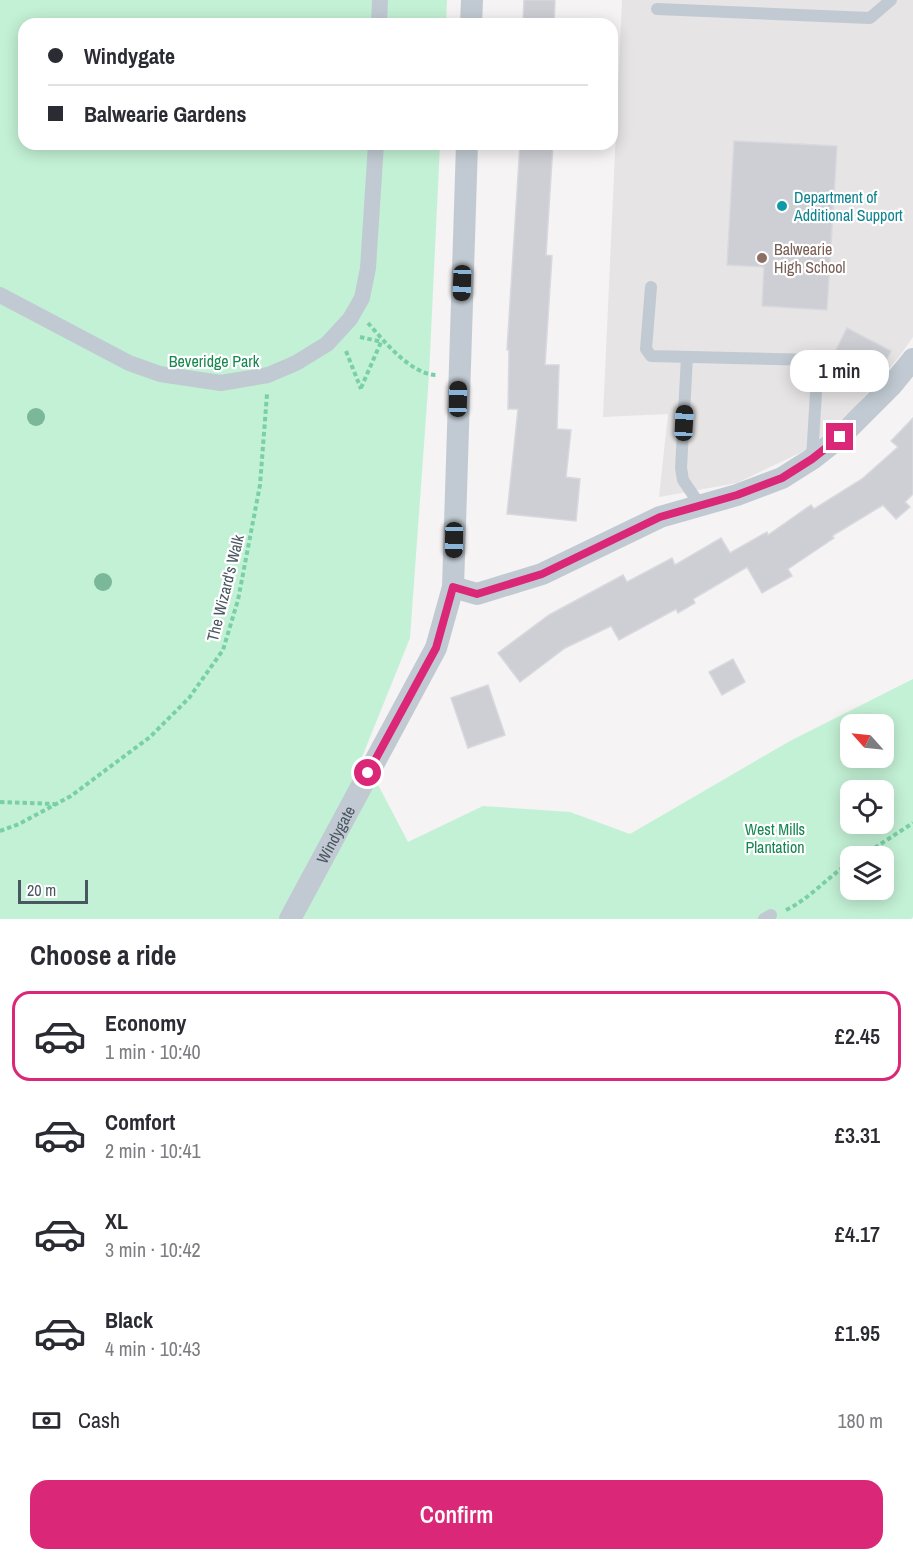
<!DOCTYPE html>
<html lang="en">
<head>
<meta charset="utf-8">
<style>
	body { margin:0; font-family:"Archivo Narrow",sans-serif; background:#f7f7f7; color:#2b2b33; height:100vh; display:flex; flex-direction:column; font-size:22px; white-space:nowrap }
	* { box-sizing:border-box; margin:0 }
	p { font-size:20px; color:#7c7c81 }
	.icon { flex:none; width:33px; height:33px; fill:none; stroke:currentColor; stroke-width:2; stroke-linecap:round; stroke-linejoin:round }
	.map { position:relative; height:919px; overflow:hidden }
	.side { display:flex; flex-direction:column; background:#fff; flex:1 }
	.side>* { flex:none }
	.guide { position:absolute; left:18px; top:18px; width:600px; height:132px; border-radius:18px; box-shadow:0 3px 15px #0003; display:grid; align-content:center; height:132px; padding:0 30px; background:#fff }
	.needle { width:39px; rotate:297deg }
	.buttons { position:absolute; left:840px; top:714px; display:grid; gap:12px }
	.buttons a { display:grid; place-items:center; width:54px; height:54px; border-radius:12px; background:#fff; box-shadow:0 3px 15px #0003; font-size:30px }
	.scale { position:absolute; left:18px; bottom:15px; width:70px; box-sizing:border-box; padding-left:6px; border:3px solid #4a5661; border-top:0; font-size:16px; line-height:21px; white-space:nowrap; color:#4a5661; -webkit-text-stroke:4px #fff; paint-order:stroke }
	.end { position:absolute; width:27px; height:27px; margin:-14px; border:8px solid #db2777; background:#fff; box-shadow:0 0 0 3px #fff }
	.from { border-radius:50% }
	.bubble { position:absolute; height:42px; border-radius:18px; background:#fff; box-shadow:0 3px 15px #0003; font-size:20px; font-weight:600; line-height:42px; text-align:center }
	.car { position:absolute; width:18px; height:36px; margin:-18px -9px; border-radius:8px; box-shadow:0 0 4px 2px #0007; background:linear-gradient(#222 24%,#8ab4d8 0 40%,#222 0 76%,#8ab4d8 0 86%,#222 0) }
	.guide b { display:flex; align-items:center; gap:21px; height:57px; font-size:22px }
	.guide b+b { border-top:2px solid #e1e1e2 }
	.guide i { width:15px; height:15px; background:#2b2b33 }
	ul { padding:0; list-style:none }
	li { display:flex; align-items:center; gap:18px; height:90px; margin:0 12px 9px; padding:0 18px; border:3px solid transparent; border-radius:18px }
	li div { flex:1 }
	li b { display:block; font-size:22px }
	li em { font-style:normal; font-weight:600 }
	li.on { border-color:#db2777 }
	li>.icon { width:54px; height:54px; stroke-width:1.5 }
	h2 { padding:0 30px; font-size:27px; line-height:72px }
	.pay { display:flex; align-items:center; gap:15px; height:66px; padding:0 30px; font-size:22px }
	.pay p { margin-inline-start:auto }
	.primary-button { display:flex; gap:12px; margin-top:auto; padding:12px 30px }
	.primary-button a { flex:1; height:69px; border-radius:18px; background:#db2777; color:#fff; font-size:24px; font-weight:600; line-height:69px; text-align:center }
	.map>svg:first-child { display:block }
</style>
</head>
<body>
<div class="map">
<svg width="913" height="919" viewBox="0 0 913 919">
	<rect width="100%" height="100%" fill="#f5f3f3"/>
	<polygon fill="#e6e4e5" points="622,0 913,0 913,337 899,357 854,408 806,450 737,483 659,497 668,414 603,417"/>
	<path fill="#c3f1d5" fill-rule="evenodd" d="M0,0H447L446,24H24V144H440L429,375L410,638L358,767L376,781L408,842L483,806L570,812L630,834L790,741L913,679V917L911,919H0ZM850,724H884V758H850ZM850,790H884V824H850ZM850,856H884V890H850Z"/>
	<g fill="#cdcfd5" stroke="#d7d9de" stroke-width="1.5">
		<polygon points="524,0 555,0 554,24 523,24"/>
		<polygon points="734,141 837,146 827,310 762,306 764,267 727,265"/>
		<polygon points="520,144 553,144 546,255 552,256 545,365 559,365 557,429 571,430 566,477 580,479 576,521 507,514 518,409 508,409 509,350 507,350"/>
		<polygon points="847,328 891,351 879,374 835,352"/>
		<polygon points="913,418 913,494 905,502 910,507 896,519 883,505 832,536 834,538 788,569 792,576 762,593 747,567 693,599 695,603 678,613 676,609 619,640 611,626 565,648 520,682 498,653 549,615 623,575 627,582 672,558 675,565 721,538 730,553 767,532 768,535 811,505 814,509 862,479 898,447 891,441"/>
		<polygon points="733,659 745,682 722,695 709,672"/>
		<polygon points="488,685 505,735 468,748 451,698"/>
	</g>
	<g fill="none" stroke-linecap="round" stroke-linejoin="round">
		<g stroke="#7ad0a6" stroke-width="4" stroke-dasharray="4.5 3" stroke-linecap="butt">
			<path d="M368,323C384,341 411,375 437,375"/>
			<polyline points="360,337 382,342"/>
			<polyline points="346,351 361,389"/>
			<polyline points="361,388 381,342"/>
			<polyline points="0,802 55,804"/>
			<polyline points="0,831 19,824 71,796 150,737 189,698 223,650 238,600 260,485 267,394"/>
			<polyline points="862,856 913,823"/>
			<path d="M786,910C811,898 827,877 850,863"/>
		</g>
		<g stroke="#c1cad2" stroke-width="12">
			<polyline points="657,9 870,18 891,0"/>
			<polyline points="651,287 646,349 651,356 818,360 812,458"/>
			<polyline points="687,357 681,468 683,480 700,505"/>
			<polyline points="764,919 771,915"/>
		</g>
		<g stroke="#c1cad2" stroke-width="16">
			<polyline points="379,24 380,0"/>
			<polyline points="0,295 129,363 160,374 221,383 268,375 296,363 327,344 350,319 362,298 368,268 376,144"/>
		</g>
		<g stroke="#c1cad2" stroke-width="22">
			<polyline points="471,24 472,0"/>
			<polyline points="453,587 477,594 542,574 660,517 737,495 782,478 812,459 840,437 891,386 913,359"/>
			<path id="s1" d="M290,919L436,648L453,587L467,144"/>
		</g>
	</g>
	<g fill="#7bb799">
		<circle cx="36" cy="417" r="9"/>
		<circle cx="103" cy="582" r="9"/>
	</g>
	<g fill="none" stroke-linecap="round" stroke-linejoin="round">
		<polyline stroke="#db2777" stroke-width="8" points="368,773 436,648 453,587 477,594 542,574 660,517 737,495 782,478 812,459 840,437"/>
	</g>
	<circle fill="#0f9aa8" stroke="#fff" stroke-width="2" cx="782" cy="206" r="6"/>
	<circle fill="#8d6e63" stroke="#fff" stroke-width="2" cx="762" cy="258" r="6"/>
	<g text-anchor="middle" stroke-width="4.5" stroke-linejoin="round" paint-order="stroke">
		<g font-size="16" fill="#0d838f" stroke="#fff" text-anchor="start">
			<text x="794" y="203">Department of<tspan x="794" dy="18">Additional Support</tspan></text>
		</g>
		<g font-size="16" fill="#785e54" stroke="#fff" text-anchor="start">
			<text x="774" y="255">Balwearie<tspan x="774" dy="18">High School</tspan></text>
		</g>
		<g font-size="16" fill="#17864f" stroke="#fff">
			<text x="214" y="367">Beveridge Park</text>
			<text x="775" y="835">West Mills<tspan x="775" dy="18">Plantation</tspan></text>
		</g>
		<g font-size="16" fill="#4a5661" stroke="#fff">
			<text transform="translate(225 588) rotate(-76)" y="6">The Wizard's Walk</text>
			<text dy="6" stroke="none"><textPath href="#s1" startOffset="96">Windygate</textPath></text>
		</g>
	</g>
</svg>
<div class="buttons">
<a><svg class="needle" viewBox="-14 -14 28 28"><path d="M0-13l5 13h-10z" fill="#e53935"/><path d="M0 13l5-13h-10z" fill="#7c7c81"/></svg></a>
<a><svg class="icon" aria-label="locate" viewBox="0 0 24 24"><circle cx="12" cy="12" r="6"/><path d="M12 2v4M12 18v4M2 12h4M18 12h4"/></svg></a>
<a><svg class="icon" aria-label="layers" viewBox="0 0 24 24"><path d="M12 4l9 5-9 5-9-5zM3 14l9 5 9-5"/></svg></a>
</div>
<div class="scale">20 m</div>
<i class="end from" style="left:368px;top:773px"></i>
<i class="end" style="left:840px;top:437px"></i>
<div class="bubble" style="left:790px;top:350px;width:99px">1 min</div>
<i class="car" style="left:462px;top:283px;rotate:182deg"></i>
<i class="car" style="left:458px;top:399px;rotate:1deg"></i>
<i class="car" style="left:684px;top:423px;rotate:3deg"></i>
<i class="car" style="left:454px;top:540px;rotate:181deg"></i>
<div class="guide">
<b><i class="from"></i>Windygate</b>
<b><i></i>Balwearie Gardens</b>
</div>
</div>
<section class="side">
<h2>Choose a ride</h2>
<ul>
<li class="on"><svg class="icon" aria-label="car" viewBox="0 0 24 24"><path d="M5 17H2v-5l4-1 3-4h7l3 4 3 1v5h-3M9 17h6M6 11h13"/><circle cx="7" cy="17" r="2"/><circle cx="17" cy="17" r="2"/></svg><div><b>Economy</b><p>1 min · 10:40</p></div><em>£2.45</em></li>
<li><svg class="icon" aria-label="car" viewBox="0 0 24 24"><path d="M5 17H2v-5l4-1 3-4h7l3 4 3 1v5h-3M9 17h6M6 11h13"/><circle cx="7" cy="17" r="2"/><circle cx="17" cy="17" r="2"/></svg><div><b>Comfort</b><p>2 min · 10:41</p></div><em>£3.31</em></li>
<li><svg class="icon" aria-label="car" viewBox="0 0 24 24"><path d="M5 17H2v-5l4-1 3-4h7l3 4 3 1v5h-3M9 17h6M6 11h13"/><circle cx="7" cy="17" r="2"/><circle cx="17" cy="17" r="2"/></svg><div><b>XL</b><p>3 min · 10:42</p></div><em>£4.17</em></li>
<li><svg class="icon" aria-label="car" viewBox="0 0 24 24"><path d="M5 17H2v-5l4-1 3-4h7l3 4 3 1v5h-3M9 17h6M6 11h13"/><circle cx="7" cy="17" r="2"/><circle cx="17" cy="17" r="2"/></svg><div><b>Black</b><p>4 min · 10:43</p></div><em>£1.95</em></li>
</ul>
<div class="pay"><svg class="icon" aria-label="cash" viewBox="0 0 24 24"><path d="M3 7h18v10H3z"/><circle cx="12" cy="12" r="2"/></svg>Cash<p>180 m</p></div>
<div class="primary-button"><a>Confirm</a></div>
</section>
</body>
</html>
